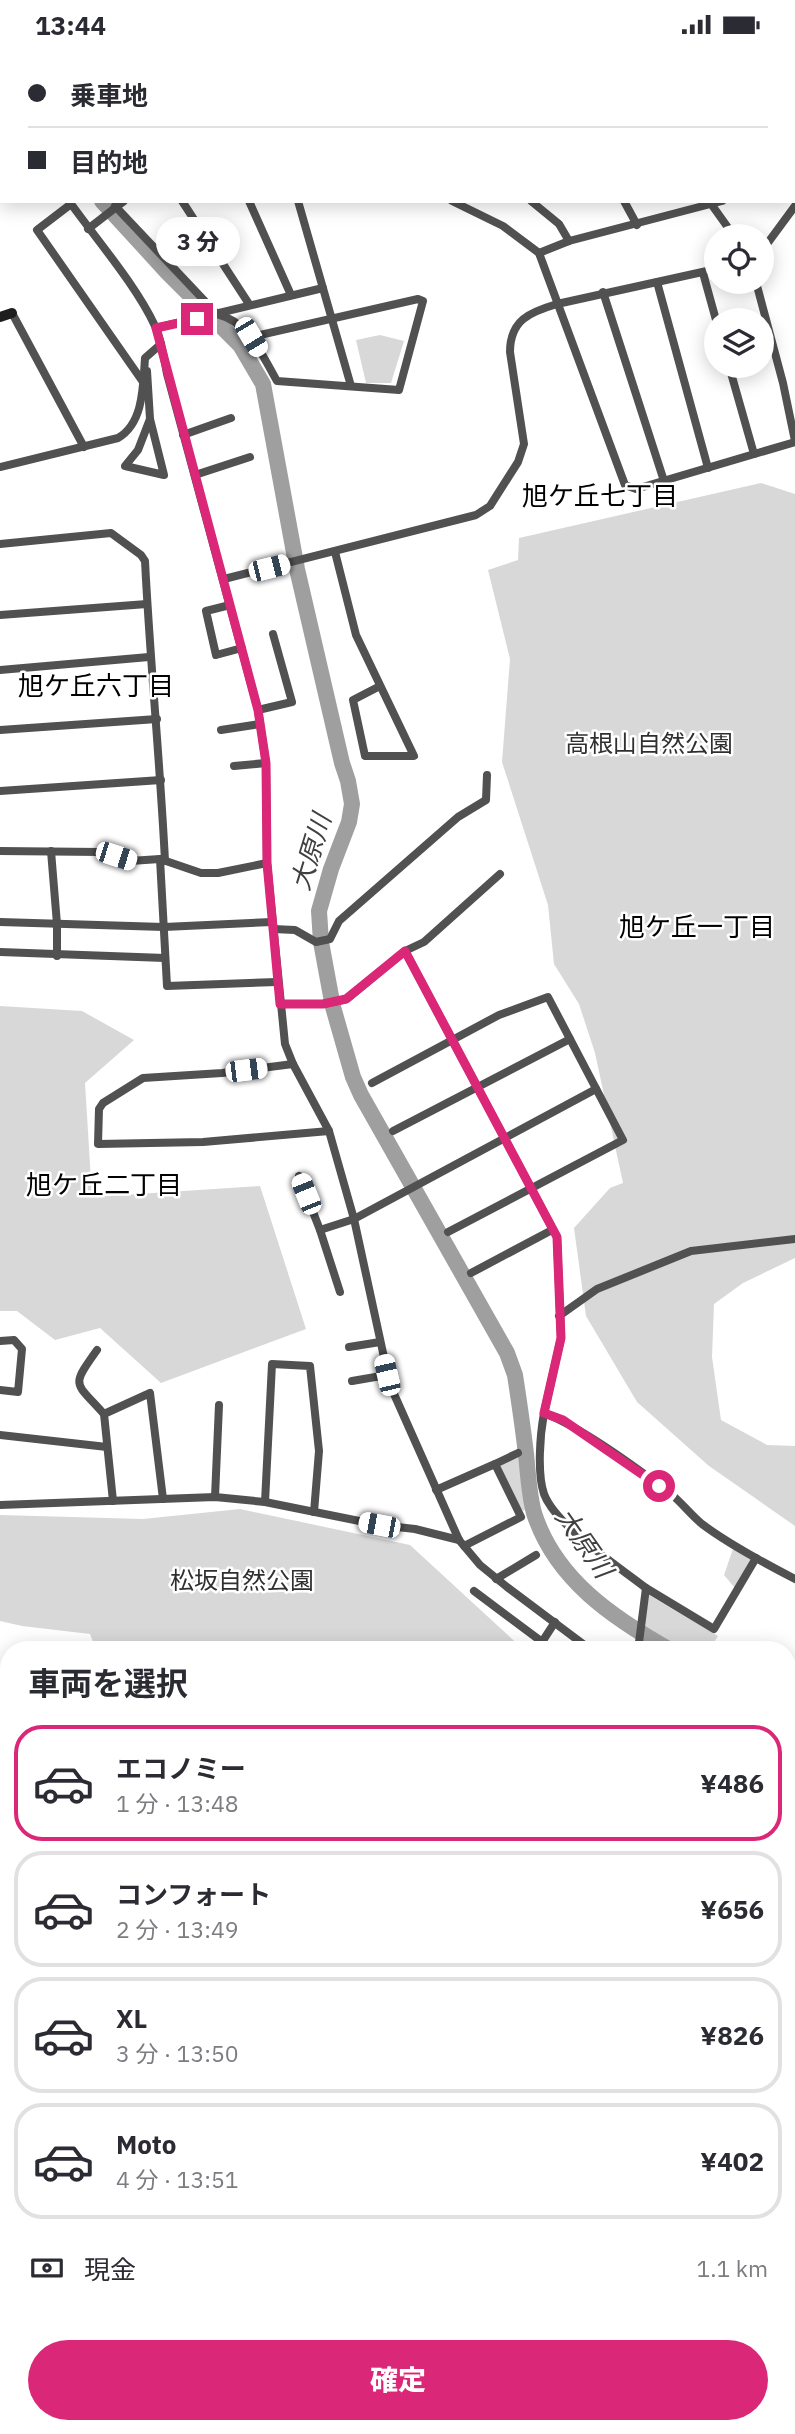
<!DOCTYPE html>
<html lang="ja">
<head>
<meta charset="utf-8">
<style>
	body { margin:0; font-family:"IBM Plex Sans","Noto Sans JP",sans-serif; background:#f7f7f7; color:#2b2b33; height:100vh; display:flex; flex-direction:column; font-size:26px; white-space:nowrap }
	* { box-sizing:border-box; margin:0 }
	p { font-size:23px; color:#7c7c81 }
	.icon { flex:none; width:38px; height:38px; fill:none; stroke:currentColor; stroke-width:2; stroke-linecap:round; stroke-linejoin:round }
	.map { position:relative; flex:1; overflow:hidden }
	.sheet { position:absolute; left:0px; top:1592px; width:796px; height:793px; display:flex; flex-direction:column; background:#fff; border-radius:28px 28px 0 0; box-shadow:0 4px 18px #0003 }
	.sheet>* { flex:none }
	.top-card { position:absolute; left:0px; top:0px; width:796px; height:154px; box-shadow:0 4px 18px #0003; display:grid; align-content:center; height:154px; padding:0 28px; background:#fff }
	.controls { position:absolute; left:704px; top:175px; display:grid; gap:14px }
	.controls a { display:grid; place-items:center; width:70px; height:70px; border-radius:50%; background:#fff; box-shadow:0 4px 18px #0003; font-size:35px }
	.end { position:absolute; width:32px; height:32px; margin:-16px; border:9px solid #db2777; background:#fff; box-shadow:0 0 0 4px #fff }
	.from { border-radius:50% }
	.bubble { position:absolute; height:49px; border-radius:24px; background:#fff; box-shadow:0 4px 18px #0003; font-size:23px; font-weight:800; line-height:49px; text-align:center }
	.car { position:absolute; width:21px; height:42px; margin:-21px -10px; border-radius:9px; box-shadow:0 0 5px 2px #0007; background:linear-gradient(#fff 24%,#345 0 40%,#fff 0 76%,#345 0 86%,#fff 0) }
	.top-card b { display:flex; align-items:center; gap:24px; height:66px; font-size:26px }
	.top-card b+b { border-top:2px solid #e1e1e2 }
	.top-card i { width:18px; height:18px; background:#2b2b33 }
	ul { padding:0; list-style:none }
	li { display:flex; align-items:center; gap:21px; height:116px; margin:0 14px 10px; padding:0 14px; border:4px solid #e1e1e2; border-radius:28px }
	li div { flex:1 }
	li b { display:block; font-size:26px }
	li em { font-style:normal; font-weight:800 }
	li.on { border-color:#db2777 }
	li>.icon { width:63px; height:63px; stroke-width:1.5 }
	h2 { padding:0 28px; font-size:32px; line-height:84px }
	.pay { display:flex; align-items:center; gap:18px; height:77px; padding:0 28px; font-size:26px }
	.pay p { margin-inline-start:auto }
	.action { display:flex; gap:14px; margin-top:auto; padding:14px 28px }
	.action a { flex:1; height:80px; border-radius:42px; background:#db2777; color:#fff; font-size:28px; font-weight:800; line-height:80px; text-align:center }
	.status { display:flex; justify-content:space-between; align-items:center; height:49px; padding:0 35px; background:#fff; direction:ltr }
	.status svg { height:19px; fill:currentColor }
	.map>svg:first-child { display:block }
</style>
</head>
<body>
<div class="status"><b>13:44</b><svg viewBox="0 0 49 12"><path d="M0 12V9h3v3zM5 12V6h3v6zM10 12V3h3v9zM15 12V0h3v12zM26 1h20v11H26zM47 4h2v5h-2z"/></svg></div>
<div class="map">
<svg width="795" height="2385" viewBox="0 0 795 2385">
	<rect width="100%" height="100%" fill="#fff"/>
	<g fill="#d8d8d8">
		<polygon points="380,286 404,292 391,334 366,334 356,291"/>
		<polygon points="761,434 795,445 795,1209 743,1234 714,1255 712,1308 721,1371 767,1396 795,1397 795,1477 709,1417 637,1353 586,1267 574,1179 610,1139 623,1134 595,1004 579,955 554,915 548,856 502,713 510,610 488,521 518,511 519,489"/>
		<polygon points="0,957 82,962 134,991 85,1034 92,1148 260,1137 306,1280 161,1334 100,1279 55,1291 17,1262 0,1262"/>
		<polygon points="519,1407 526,1458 524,1462 520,1460 499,1419 501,1414"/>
		<polygon points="240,1460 410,1496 524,1601 96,1601 90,1585 22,1577 0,1572 0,1466 143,1470"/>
		<polygon points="733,1500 752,1511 735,1539 724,1526"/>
		<polygon points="649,1546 718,1587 709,1601 683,1601 644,1580"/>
		<polygon points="795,1938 795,2385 550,2385 553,2376 788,2376 788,1943"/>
		<polygon points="9,2043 9,2149 0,2155 0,2049"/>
		<polygon points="0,2267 9,2274 9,2376 339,2377 337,2385 0,2385"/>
	</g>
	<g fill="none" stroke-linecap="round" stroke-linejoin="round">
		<g stroke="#9f9f9f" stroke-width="2.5">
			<polyline points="788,1855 795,1841"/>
			<polyline points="482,2376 487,2385"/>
		</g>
		<g stroke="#9f9f9f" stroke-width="16">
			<path d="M102,152L167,223L240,296L263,335L297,520L342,714L348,732L352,755L349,773L331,820L319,862L321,893L333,958L353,1028L361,1046L507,1304L515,1326C519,1352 523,1379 526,1405C528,1424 529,1446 534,1464C555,1530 613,1569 670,1601"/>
			<polyline points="788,1641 795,1642"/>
		</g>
		<g stroke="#515151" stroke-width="8">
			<polyline points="58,0 59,2"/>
			<polyline points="133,0 134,2"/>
			<polyline points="203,0 203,2"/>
			<polyline points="272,0 273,2"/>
			<polyline points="347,0 349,2"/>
			<polyline points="433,0 435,2"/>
			<polyline points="534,0 537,2"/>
			<polyline points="4,2 10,0"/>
			<polyline points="627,2 629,0"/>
			<polyline points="0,60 2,63"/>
			<polyline points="794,65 795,64"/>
			<path d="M69,152C96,190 136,236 155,277C162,292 164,309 167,325L258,661L266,714L267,814L285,995L293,1015L329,1082L354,1170L390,1336L459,1491L480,1516L507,1538L591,1601"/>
			<polyline points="182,152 249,255"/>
			<polyline points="249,152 291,246"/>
			<polyline points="298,152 351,337"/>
			<polyline points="452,152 503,177 539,204 625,436 636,440 795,393"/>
			<polyline points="531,152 559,175 569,192"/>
			<polyline points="624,152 637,176"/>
			<polyline points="709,152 734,187"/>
			<polyline points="71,155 37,181 143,333"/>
			<path d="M115,157L217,265C249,273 262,306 277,332L399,341L423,252L418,250L251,288"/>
			<polyline points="88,180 124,152"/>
			<polyline points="761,203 795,157"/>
			<polyline points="539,204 569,192 722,152"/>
			<polyline points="703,224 716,271"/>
			<polyline points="657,233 708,419"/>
			<polyline points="756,233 783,334 795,392"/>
			<polyline points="603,243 664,432"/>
			<polyline points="12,264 84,398"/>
			<polyline points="156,279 323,239"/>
			<polyline points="729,317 754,405"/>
			<polyline points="147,322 150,370 164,426 125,417 138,401 150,370"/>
			<polyline points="183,386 231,369"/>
			<path d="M0,418L118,389C144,374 143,336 145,309L161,295"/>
			<polyline points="195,426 250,408"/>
			<path d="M0,495L111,484L141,506L145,512C150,612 160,712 165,812"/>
			<polyline points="335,503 356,586 414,707 365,707 353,651 380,637"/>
			<path d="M224,530L476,466L490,457L518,413L524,395L510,303C510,271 530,263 557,255L716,220"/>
			<polyline points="230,556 206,562 216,606 242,599"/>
			<polyline points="0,566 147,555"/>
			<polyline points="0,621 149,608"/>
			<polyline points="258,661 292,653 273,585"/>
			<polyline points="0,681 157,670"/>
			<polyline points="221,681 260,675"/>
			<polyline points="234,717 266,714"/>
			<polyline points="0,742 161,731"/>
			<polyline points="0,802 101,803 130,812 160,810 201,824 218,824 267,814"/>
			<polyline points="51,802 57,875 57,907"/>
			<polyline points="160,810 167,937 277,933"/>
			<polyline points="0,873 164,878 272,873"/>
			<polyline points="273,880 295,881 316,893 330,890 339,872 458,768 486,751 487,726"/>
			<polyline points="405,902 424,893 500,825"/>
			<polyline points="0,903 165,909"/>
			<path d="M280,955H323L347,950L405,902L557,1188L561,1289L544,1364C583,1379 637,1419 671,1445C682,1454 691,1466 702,1475C730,1496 764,1514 795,1530"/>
			<polyline points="293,1015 222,1024 143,1029 103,1054 99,1060 98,1095 203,1093 329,1082"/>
			<polyline points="372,1034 499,966 548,948 623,1091 448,1183"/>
			<polyline points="393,1082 570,990"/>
			<polyline points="299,1127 320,1181 340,1243"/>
			<polyline points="320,1181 354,1170 596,1040"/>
			<polyline points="471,1224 552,1181"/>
			<polyline points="559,1267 597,1240 691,1202 795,1190"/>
			<polyline points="0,1292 14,1291 22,1300 18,1343 0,1341"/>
			<polyline points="349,1298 380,1293"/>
			<path d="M97,1301C70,1339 75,1332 104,1365"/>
			<polyline points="352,1332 387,1326"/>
			<path d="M544,1364C540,1386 537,1424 544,1445C556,1477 618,1517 646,1539"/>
			<polyline points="0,1386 107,1398"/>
			<polyline points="495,1415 518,1404"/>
			<polyline points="436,1441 495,1415 521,1468 464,1497"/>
			<polyline points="215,1448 219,1356"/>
			<polyline points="113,1452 104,1365 150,1344 163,1450"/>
			<polyline points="265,1453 272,1315 310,1317 319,1402 314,1463"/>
			<polyline points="0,1456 215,1448 265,1453 379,1476 415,1480 459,1491"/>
			<polyline points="496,1530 536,1506"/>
			<polyline points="474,1542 553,1601"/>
			<polyline points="542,1593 555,1573"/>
			<polyline points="639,1594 652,1601"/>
			<polyline points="638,1601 646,1539 714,1580 756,1509"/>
			<polyline points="0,1631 9,1633"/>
			<polyline points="0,1665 9,1650"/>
			<polyline points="788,1717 795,1719"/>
			<polyline points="0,1744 9,1749"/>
			<polyline points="0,1776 9,1767"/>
			<polyline points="0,1860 9,1852"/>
			<polyline points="788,1876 795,1870"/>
			<polyline points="0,1946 9,1937"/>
			<polyline points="0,1952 9,1958"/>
			<polyline points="0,1985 9,1981"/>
			<polyline points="788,2057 795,2052"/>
			<polyline points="0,2175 9,2165"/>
			<polyline points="0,2218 9,2227"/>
			<polyline points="532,2385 535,2376"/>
		</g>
		<g stroke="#1e1e1e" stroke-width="10">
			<polyline points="0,268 12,264"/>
			<polyline points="0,2343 9,2331"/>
		</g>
		<g stroke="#000" stroke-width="12">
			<polyline points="788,1753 795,1748"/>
			<polyline points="363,2385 366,2376"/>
		</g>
		<defs>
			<g id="rail">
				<polyline points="788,1860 795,1858"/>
				<polyline points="435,2385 437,2376"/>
			</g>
		</defs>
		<use href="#rail" stroke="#000" stroke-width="5"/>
		<use href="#rail" stroke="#fff" stroke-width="2.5" stroke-dasharray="8" stroke-linecap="butt"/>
	</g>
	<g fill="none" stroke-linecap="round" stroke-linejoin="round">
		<polyline stroke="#db2777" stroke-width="9" points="197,270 156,279 258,661 266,714 267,814 280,955 323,955 346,950 405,902 557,1188 561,1289 544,1364 563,1371 659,1437"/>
	</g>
	<g text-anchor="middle" stroke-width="5" stroke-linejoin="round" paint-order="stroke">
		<g font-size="24" fill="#2f2f2f" stroke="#fff">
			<text x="649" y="703">高根山自然公園</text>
			<text x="242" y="1540">松坂自然公園</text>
		</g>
		<g font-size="26" fill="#000" stroke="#fff">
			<text x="600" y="456">旭ケ丘七丁目</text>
			<text x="96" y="646">旭ケ丘六丁目</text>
			<text x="697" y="887">旭ケ丘一丁目</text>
			<text x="104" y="1145">旭ケ丘二丁目</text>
		</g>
		<g font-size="26" font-style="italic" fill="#404040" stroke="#fff">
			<text transform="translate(311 803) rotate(-73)" y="9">大原川</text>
			<text transform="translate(584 1494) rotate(55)" y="9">大原川</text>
		</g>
	</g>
</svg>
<div class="controls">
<a><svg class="icon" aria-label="locate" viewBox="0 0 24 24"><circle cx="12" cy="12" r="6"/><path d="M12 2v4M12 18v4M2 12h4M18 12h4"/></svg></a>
<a><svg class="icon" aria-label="layers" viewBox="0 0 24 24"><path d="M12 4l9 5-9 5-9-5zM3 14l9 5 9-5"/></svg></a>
</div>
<i class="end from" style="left:659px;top:1437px"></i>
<i class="end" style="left:197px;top:270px"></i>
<div class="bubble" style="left:156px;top:168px;width:84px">3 分</div>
<i class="car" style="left:251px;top:288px;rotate:149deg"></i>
<i class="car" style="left:269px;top:519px;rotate:76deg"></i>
<i class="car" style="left:116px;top:807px;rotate:108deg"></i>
<i class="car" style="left:246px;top:1021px;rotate:83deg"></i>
<i class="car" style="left:306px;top:1145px;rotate:338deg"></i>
<i class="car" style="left:387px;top:1326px;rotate:347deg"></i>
<i class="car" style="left:379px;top:1476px;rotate:281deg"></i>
<div class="top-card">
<b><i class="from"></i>乗車地</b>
<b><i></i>目的地</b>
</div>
<section class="sheet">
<h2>車両を選択</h2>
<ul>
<li class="on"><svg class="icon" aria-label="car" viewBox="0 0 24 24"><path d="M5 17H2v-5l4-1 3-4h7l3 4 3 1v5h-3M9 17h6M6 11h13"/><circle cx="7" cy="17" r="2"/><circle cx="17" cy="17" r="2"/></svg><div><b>エコノミー</b><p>1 分 · 13:48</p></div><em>¥486</em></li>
<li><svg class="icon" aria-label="car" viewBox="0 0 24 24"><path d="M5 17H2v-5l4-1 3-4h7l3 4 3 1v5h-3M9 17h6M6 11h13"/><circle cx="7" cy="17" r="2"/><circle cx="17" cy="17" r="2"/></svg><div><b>コンフォート</b><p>2 分 · 13:49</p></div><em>¥656</em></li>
<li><svg class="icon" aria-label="car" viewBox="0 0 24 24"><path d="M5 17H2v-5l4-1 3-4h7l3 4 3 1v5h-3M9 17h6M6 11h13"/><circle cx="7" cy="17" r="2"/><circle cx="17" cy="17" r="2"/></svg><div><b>XL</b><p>3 分 · 13:50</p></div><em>¥826</em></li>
<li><svg class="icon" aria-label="car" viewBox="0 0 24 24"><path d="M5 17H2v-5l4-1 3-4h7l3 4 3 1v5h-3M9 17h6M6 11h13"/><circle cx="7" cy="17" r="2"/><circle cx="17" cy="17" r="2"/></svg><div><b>Moto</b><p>4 分 · 13:51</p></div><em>¥402</em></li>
</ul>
<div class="pay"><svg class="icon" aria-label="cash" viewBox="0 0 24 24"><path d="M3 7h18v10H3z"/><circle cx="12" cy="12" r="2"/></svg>現金<p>1.1 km</p></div>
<div class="action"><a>確定</a></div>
</section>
</div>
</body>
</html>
